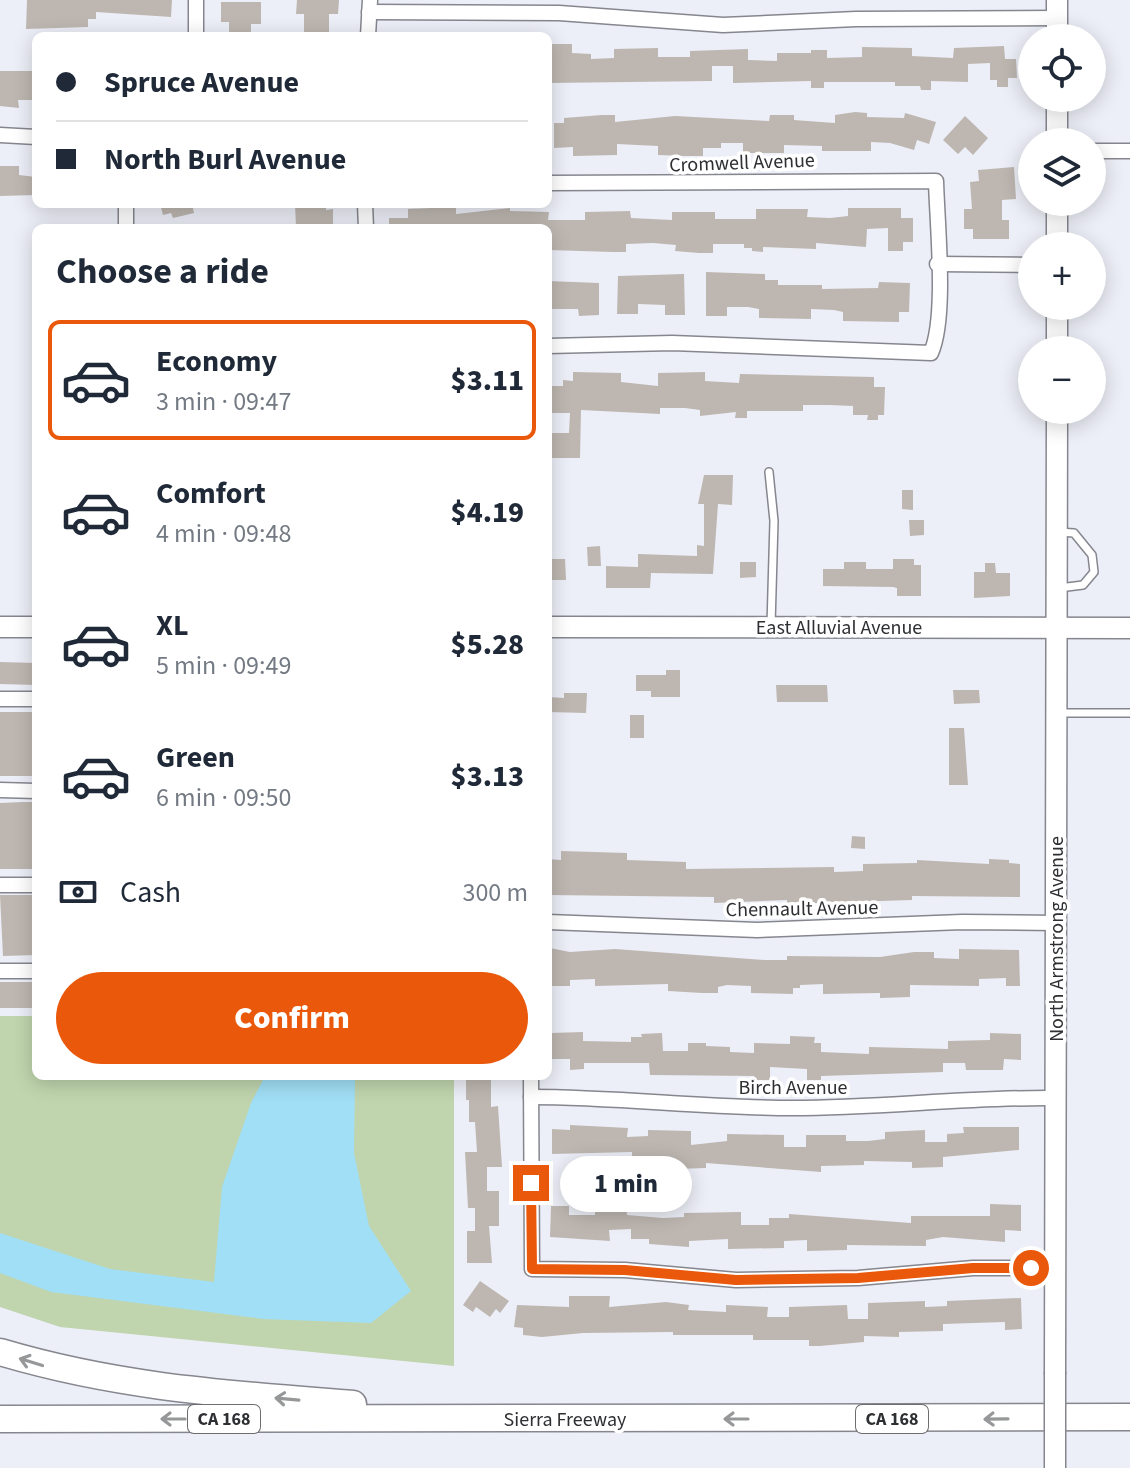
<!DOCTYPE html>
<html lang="en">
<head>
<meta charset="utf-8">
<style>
	body { margin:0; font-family:"Source Sans 3",sans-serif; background:#f2f2f3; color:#1f2937; height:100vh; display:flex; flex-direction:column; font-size:30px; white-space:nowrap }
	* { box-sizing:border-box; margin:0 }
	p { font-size:26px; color:#747a83 }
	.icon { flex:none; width:44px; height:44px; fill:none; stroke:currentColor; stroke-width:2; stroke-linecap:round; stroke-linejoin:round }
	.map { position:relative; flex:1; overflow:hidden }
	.sheet { position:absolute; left:32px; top:224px; width:520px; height:856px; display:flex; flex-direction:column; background:#fff; border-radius:12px; box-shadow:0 4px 20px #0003 }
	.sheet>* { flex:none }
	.hud { position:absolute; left:32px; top:32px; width:520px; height:176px; border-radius:12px; box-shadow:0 4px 20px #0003; display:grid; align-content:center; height:176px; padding:0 24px; background:#fff }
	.tools { position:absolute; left:1018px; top:24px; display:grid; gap:16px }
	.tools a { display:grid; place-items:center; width:88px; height:88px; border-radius:50%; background:#fff; box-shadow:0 4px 20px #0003; font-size:40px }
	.end { position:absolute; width:36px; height:36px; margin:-18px; border:10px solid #ea580c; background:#fff; box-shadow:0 0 0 4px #fff }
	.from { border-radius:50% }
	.bubble { position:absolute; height:56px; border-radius:28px; background:#fff; box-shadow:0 4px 20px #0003; font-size:26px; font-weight:800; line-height:56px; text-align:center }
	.hud b { display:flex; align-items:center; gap:28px; height:76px; font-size:30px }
	.hud b+b { border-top:2px solid #e0e1e3 }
	.hud i { width:20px; height:20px; background:#1f2937 }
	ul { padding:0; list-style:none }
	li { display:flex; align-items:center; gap:24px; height:120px; margin:0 16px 12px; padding:0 8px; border:4px solid transparent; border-radius:12px }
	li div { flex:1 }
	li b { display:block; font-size:30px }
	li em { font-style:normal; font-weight:800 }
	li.current { border-color:#ea580c }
	li>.icon { width:72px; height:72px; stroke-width:1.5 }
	h2 { padding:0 24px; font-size:36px; line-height:96px }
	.pay { display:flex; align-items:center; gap:20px; height:88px; padding:0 24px; font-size:30px }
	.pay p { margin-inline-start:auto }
	.action { display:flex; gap:16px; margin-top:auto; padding:16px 24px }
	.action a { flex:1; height:92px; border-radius:48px; background:#ea580c; color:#fff; font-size:32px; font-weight:800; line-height:92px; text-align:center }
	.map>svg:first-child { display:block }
</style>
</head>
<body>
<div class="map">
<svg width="1130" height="1468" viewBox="0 0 1130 1468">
	<rect width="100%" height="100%" fill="#edeff8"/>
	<polygon fill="#c0d5ae" points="0,1016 36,1016 36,1076 454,1076 454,1366 60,1327 0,1307"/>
	<polygon fill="#a0dff6" points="265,1076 355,1076 354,1153 369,1226 411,1291 371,1323 263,1319 51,1292 0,1273 0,1233 110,1269 214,1282 222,1187 251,1103"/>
	<g fill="#beb7b1">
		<polygon points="27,0 172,0 171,17 96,12 96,19 88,19 88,27 26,29"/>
		<polygon points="297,0 339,0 338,14 329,14 329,36 304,36 304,14 296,14"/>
		<polygon points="221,2 261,2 261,24 251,24 251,33 229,33 229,22 221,22"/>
		<polygon points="548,44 572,44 572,53 591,54 591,59 614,58 614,49 658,48 658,57 690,57 690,51 748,49 748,60 777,61 777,53 811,53 811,50 827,50 827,58 862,57 862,47 912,48 912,56 953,58 954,48 1004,46 1005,59 1016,59 1017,78 1008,78 1008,87 997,87 997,80 990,80 990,63 968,64 968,82 931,81 931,90 921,90 920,86 895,86 895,82 824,82 824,88 811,88 811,81 733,83 733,66 712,66 712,81 548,83"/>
		<polygon points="0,71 36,71 36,100 18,100 19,108 0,106"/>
		<polygon points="855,112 867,113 867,117 904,118 905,113 936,122 929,144 917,140 914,150 890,143 871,142 871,151 822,151 822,146 784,145 784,153 743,153 743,143 721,143 721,148 703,148 703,156 685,156 658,155 658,146 617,144 617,155 573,156 573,147 554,148 554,123 564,123 564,118 602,115 615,115 615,122 675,116 769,121 770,115 794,115 794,120 835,123 835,115"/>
		<polygon points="965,116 988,138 973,155 965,147 958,154 943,140"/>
		<polygon points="0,166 19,166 19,175 36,177 36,195 0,196"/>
		<polygon points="1014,167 1016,199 1002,200 1002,220 1009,220 1009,239 973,239 973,229 964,229 964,209 972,209 970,182 979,181 978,170"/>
		<polygon points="160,204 192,204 194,213 173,218 171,213 163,215"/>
		<polygon points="295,204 326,204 326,210 333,209 333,226 296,227"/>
		<polygon points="456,207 456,214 510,208 510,211 549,212 548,220 585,220 585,212 630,211 631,218 672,220 672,212 715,212 715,219 756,219 756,209 808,209 807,217 830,218 848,216 848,208 901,208 901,218 913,218 913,242 903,242 903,251 888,251 888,228 867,229 866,247 816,243 816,249 763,247 763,252 752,251 752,248 744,248 744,244 713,244 713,253 699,253 675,251 676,245 653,243 626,244 626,252 613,252 548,250 548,228 389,228 389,218 408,218 408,209"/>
		<polygon points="706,272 765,274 765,280 778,280 778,285 822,285 822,289 878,288 879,282 910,283 909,312 899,312 899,322 843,321 843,312 834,310 811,309 811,319 759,318 759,309 748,307 727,307 727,316 706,316"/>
		<polygon points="684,274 685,315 665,315 665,305 638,304 638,314 617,314 618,276"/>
		<polygon points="548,281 599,283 599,315 579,316 578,309 548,309"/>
		<polygon points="573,372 621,373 621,382 658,386 658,373 705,372 705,381 739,383 740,374 874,377 874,387 885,387 884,415 878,415 878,420 867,420 868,415 853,415 853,406 829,405 803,405 803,411 747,411 747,418 735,418 736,412 700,416 700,410 685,408 660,408 660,414 581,410 580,458 548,458 548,433 569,433 570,413 548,413 548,386 563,386 563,380 573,381"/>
		<polygon points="704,475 733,475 732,505 718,504 713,574 651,573 650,588 606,588 606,566 638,567 638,554 697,556 697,545 704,546 704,504 698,504"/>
		<polygon points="902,490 913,490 913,510 902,509"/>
		<polygon points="909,520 924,520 924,535 910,536"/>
		<polygon points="600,546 601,566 588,566 587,547"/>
		<polygon points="548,559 565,559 566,580 548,580"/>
		<polygon points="893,559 914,559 914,565 921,565 921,596 897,596 897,588 893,587 823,586 823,569 844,569 844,562 866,562 866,569 893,569"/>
		<polygon points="740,562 756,562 756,577 740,578"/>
		<polygon points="985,563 995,563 996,573 1010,573 1010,596 974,598 974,572 985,572"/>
		<polygon points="0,662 36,663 36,685 0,684"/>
		<polygon points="666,670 680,670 680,697 651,697 651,691 636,691 636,675 666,675"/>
		<polygon points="776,685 827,685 828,702 777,702"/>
		<polygon points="953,690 979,690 980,703 954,704"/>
		<polygon points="564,693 587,693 586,713 548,712 548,697 564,698"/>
		<rect x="0" y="712" width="36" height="64"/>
		<rect x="630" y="715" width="14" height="23"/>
		<polygon points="949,728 964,728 968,785 949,785"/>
		<polygon points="23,802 36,802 36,869 0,869 0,803"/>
		<polygon points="852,836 865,837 865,849 851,848"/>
		<polygon points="561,851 627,853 627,860 686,862 686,869 834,867 834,872 863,871 863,864 917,863 917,860 989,864 989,859 1009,860 1009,863 1020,864 1020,897 912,896 912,900 787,904 787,900 714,903 714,897 548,895 548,859 561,860"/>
		<polygon points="0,895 36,895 36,955 3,956"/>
		<polygon points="550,948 570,952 615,949 765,960 787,960 787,956 880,957 914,952 934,952 934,958 959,959 959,949 1019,950 1020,986 1006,986 1006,978 979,979 979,986 910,985 910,997 880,998 880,993 823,994 823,984 800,985 800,988 793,988 793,994 751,993 751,986 727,985 718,987 718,993 702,993 668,991 668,984 595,986 595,979 570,980 570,986 549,986"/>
		<polygon points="0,982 32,982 36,1008 0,1008"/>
		<polygon points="583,1032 583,1041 631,1042 631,1037 642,1037 641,1034 662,1033 663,1051 688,1051 688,1043 706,1043 706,1046 730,1047 730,1052 754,1053 754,1043 790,1044 790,1036 815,1037 814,1043 821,1043 821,1052 869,1054 869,1047 948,1049 948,1041 990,1040 990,1033 1021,1034 1021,1060 1004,1059 1003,1070 966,1070 965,1063 943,1063 943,1072 821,1076 821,1080 807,1080 807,1069 770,1067 770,1080 754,1080 754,1076 650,1075 649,1063 584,1063 584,1069 570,1070 570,1059 552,1059 551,1033"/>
		<polygon points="466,1076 491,1076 491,1107 498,1106 502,1167 487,1167 487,1191 499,1191 499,1226 489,1226 492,1263 467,1263 467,1231 475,1231 475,1208 468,1208 465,1152 477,1152 475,1122 469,1122 469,1100 466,1100"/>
		<polygon points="570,1125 628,1128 627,1137 648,1136 648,1130 691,1131 691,1145 727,1141 727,1134 784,1135 784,1147 806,1147 806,1135 846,1135 846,1141 868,1141 885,1139 885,1132 925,1130 925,1142 947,1142 947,1134 964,1133 963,1127 1019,1127 1019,1150 943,1157 943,1167 912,1168 912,1162 864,1161 864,1165 821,1166 821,1172 706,1163 706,1168 675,1169 674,1158 632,1159 632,1152 552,1154 552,1129 570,1130"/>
		<polygon points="595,1204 626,1204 627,1215 663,1218 684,1217 684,1213 741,1212 741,1225 769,1225 769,1218 789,1218 789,1214 911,1223 911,1216 990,1216 990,1204 1021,1205 1021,1231 1005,1230 1005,1242 943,1237 926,1240 926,1246 847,1245 847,1250 807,1251 807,1240 784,1241 784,1248 728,1249 728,1239 689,1241 689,1247 649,1244 649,1239 631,1239 631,1229 609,1230 610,1241 550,1237 551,1206 569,1206 569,1215 595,1215"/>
		<polygon points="480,1281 509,1301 500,1313 496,1309 490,1317 476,1307 473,1312 463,1305"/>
		<polygon points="569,1296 610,1296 609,1307 666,1302 689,1305 688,1310 726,1312 726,1305 768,1307 767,1317 789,1317 789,1307 847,1305 848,1319 868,1319 868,1303 925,1301 925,1307 947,1306 947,1301 1021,1298 1022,1329 1005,1330 1005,1322 943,1324 943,1331 899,1332 899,1337 864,1336 864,1342 820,1346 809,1346 809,1340 753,1340 753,1335 673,1335 673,1332 583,1333 542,1337 523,1335 523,1328 514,1327 517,1305 569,1307"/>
	</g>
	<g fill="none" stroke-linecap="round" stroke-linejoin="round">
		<defs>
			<g id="lane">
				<polyline points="769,472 774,521 771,625"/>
				<polyline points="1058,532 1074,533 1092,555 1094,572 1083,585 1059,588"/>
				<polyline points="1058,713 1130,713"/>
			</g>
			<g id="street">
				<polyline points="196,0 196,36"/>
				<polyline points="369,12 559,13 723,25 856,19 1057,18"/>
				<polyline points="368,36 370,0"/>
				<polyline points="0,135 36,137"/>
				<polyline points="1092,151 1130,151"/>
				<path d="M548,183L936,181C937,223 947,317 931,353L672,343L548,346"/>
				<polyline points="126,204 126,228"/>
				<polyline points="365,204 366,228"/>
				<polyline points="937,264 1032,265"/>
				<polyline points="0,699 36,699"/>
				<polyline points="0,790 36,791"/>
				<polyline points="0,885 36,885"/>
				<polyline points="548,922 757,930 962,922 1056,923"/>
				<polyline points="0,971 36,971"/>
				<polyline points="531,1076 532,1269 625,1270 736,1280 858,1278 973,1268 1055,1268"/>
				<path d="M531,1097C619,1097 705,1108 793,1108C881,1108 967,1097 1055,1098"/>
			</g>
			<g id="secondary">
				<polyline points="1057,38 1057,0"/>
				<polyline points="1057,98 1057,142"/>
				<polyline points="1057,246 1057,202"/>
				<polyline points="1057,350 1057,306"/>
				<polyline points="0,627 36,627"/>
				<polyline points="548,627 1130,628"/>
				<polyline points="1055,1372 1057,410"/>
			</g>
			<g id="highway">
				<path d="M0,1352C121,1388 229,1394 353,1404"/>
				<polyline points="0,1419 1130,1417"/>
			</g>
		</defs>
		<use href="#lane" stroke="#85868e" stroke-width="10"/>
		<use href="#street" stroke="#85868e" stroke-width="17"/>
		<use href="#secondary" stroke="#85868e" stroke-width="23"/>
		<use href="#highway" stroke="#85868e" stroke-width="29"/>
		<use href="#lane" stroke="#fff" stroke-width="7"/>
		<use href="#street" stroke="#fff" stroke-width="14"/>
		<use href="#secondary" stroke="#fff" stroke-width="20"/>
		<use href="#highway" stroke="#fff" stroke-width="26"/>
		<defs>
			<polyline id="secondary-bridge" points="1055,1468 1055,1372"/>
		</defs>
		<use href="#secondary-bridge" stroke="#85868e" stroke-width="23" stroke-linecap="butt"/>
		<use href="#secondary-bridge" stroke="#fff" stroke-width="20"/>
	</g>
	<defs><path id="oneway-shaft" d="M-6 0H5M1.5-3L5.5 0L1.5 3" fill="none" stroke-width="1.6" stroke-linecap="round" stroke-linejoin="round" transform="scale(2)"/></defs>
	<g stroke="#969798">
		<use href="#oneway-shaft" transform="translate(31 1362) rotate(-163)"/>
		<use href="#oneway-shaft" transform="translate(287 1399) rotate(-175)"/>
		<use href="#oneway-shaft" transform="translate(173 1419) rotate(-180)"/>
		<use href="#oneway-shaft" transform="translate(736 1419) rotate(180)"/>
		<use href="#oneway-shaft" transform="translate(996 1419) rotate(179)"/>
	</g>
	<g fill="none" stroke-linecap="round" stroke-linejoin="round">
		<polyline stroke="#ea580c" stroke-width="10" points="531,1183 532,1269 625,1270 736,1280 858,1278 973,1268 1031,1268"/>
	</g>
	<g text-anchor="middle" stroke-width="7" stroke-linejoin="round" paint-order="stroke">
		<g fill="#fff" stroke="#6d6d70" stroke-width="2">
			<rect x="188" y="1405" width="72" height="28" rx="6"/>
			<rect x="856" y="1405" width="72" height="28" rx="6"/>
		</g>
		<g font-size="18" font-weight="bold" fill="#2e2f32">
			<text x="224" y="1425">CA 168</text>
			<text x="892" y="1425">CA 168</text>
		</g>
		<g font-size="20" fill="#2e2f32" stroke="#fff">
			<text transform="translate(742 162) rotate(-2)" y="7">Cromwell Avenue</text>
			<text x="839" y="634">East Alluvial Avenue</text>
			<text transform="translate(802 908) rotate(-1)" y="7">Chennault Avenue</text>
			<text transform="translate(1056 939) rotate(-90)" y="7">North Armstrong Avenue</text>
			<text x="793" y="1094">Birch Avenue</text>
			<text x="565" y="1426">Sierra Freeway</text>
		</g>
	</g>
</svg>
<div class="tools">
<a><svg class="icon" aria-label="locate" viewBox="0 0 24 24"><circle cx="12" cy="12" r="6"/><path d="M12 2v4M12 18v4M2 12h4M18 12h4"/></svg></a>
<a><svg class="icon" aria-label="layers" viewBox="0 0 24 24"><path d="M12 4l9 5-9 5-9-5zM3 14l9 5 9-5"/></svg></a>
<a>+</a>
<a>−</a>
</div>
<i class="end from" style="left:1031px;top:1268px"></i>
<i class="end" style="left:531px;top:1183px"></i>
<div class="bubble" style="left:560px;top:1156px;width:132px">1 min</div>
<div class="hud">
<b><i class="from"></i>Spruce Avenue</b>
<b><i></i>North Burl Avenue</b>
</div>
<section class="sheet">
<h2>Choose a ride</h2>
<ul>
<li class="current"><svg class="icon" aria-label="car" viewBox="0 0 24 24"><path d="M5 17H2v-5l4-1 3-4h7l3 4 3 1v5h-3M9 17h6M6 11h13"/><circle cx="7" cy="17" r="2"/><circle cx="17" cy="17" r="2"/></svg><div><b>Economy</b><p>3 min · 09:47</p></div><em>$3.11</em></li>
<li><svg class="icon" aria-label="car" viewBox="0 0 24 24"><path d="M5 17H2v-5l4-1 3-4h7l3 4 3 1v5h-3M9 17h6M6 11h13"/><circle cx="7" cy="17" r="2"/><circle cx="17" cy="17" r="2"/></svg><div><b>Comfort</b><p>4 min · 09:48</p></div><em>$4.19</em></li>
<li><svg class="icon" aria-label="car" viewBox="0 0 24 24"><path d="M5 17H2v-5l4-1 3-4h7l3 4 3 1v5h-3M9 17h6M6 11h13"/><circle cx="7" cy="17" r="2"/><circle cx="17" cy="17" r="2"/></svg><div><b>XL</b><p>5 min · 09:49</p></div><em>$5.28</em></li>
<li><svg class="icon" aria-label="car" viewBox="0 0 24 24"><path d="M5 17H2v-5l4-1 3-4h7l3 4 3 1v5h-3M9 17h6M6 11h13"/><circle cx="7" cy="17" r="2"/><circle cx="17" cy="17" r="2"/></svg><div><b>Green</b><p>6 min · 09:50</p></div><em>$3.13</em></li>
</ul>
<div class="pay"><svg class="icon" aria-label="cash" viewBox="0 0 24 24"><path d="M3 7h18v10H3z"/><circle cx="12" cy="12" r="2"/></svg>Cash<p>300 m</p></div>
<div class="action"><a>Confirm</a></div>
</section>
</div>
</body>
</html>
